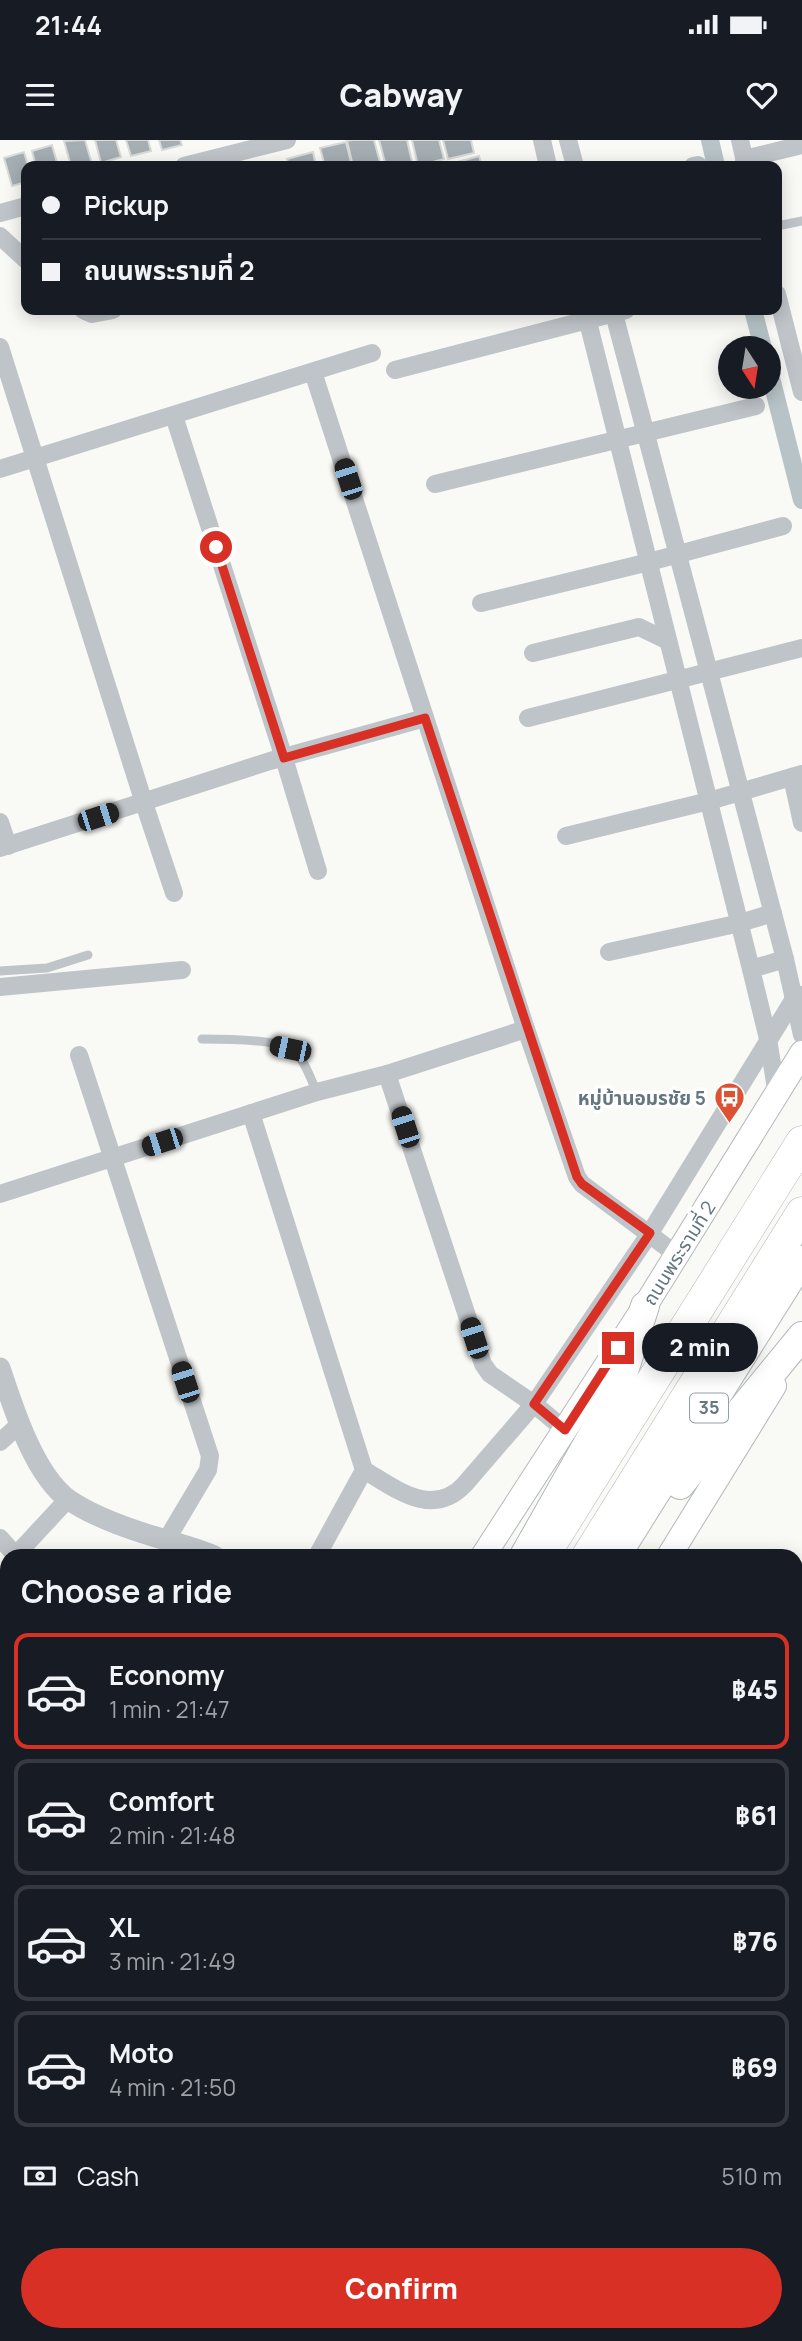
<!DOCTYPE html>
<html lang="en">
<head>
<meta charset="utf-8">
<style>
	body { margin:0; font-family:Manrope,"Noto Sans Thai",sans-serif; background:#20242c; color:#f1f3f6; height:100vh; display:flex; flex-direction:column; font-size:26px; white-space:nowrap }
	* { box-sizing:border-box; margin:0 }
	p { font-size:23px; color:#9ea1a6 }
	.icon { flex:none; width:38px; height:38px; fill:none; stroke:currentColor; stroke-width:2; stroke-linecap:round; stroke-linejoin:round }
	.map { position:relative; flex:1; overflow:hidden }
	.sheet { position:absolute; left:0px; top:1409px; width:803px; height:793px; display:flex; flex-direction:column; background:#171b24; border-radius:21px 21px 0 0; box-shadow:0 4px 18px #0003 }
	.sheet>* { flex:none }
	.hud { position:absolute; left:21px; top:21px; width:761px; height:154px; border-radius:14px; box-shadow:0 4px 18px #0003; display:grid; align-content:center; height:154px; padding:0 21px; background:#171b24 }
	.needle { width:46px; rotate:168deg }
	.tools { position:absolute; left:718px; top:196px; display:grid; gap:14px }
	.tools a { display:grid; place-items:center; width:63px; height:63px; border-radius:50%; background:#171b24; box-shadow:0 4px 18px #0003; font-size:35px }
	.end { position:absolute; width:32px; height:32px; margin:-16px; border:9px solid #d93025; background:#fff; box-shadow:0 0 0 4px #fff }
	.from { border-radius:50% }
	.bubble { position:absolute; height:49px; border-radius:24px; background:#171b24; box-shadow:0 4px 18px #0003; font-size:23px; font-weight:800; line-height:49px; text-align:center }
	.car { position:absolute; width:21px; height:42px; margin:-21px -10px; border-radius:9px; box-shadow:0 0 5px 2px #0007; background:linear-gradient(#222 24%,#8ab4d8 0 40%,#222 0 76%,#8ab4d8 0 86%,#222 0) }
	.hud b { display:flex; align-items:center; gap:24px; height:66px; font-size:26px }
	.hud b+b { border-top:2px solid #363941 }
	.hud i { width:18px; height:18px; background:#f1f3f6 }
	ul { padding:0; list-style:none }
	li { display:flex; align-items:center; gap:21px; height:116px; margin:0 14px 10px; padding:0 7px; border:4px solid #363941; border-radius:14px }
	li div { flex:1 }
	li b { display:block; font-size:26px }
	li em { font-style:normal; font-weight:800 }
	li.active { border-color:#d93025 }
	li>.icon { width:63px; height:63px; stroke-width:1.5 }
	h2 { padding:0 21px; font-size:32px; line-height:84px }
	.pay { display:flex; align-items:center; gap:18px; height:77px; padding:0 21px; font-size:26px }
	.pay p { margin-inline-start:auto }
	.action { display:flex; gap:14px; margin-top:auto; padding:14px 21px }
	.action a { flex:1; height:80px; border-radius:42px; background:#d93025; color:#fff; font-size:28px; font-weight:800; line-height:80px; text-align:center }
	.status { display:flex; justify-content:space-between; align-items:center; height:49px; padding:0 35px; background:#171b24; direction:ltr }
	.status svg { height:19px; fill:currentColor }
	header { display:flex; justify-content:space-between; align-items:center; height:91px; padding:0 21px; background:#171b24; font-size:32px; font-weight:800 }
	.map>svg:first-child { display:block }
</style>
</head>
<body>
<div class="status"><b>21:44</b><svg viewBox="0 0 49 12"><path d="M0 12V9h3v3zM5 12V6h3v6zM10 12V3h3v9zM15 12V0h3v12zM26 1h20v11H26zM47 4h2v5h-2z"/></svg></div>
<header><svg class="icon" aria-label="menu" viewBox="0 0 24 24"><path d="M4 6h16M4 12h16M4 18h16"/></svg>Cabway<svg class="icon" aria-label="heart" viewBox="0 0 24 24"><path d="M12 20l-8-8c-3-5 5-10 8-4 3-6 11-1 8 4z"/></svg></header>
<div class="map">
<svg width="802" height="2201" viewBox="0 0 802 2201">
	<rect width="100%" height="100%" fill="#f9f9f6"/>
	<polygon fill="#e9eae9" points="802,1474 802,2097 796,2099 796,1481"/>
	<g fill="none" stroke-linecap="round" stroke-linejoin="round">
		<g stroke="#b7c3c7" stroke-width="18">
			<polyline points="710,0 716,26"/>
			<polyline points="753,170 763,208"/>
			<polyline points="768,226 802,360"/>
		</g>
	</g>
	<g fill="#a4aeb3" stroke="#dadad8" stroke-width="2">
		<polygon points="85,0 92,24 71,26 64,1"/>
		<polygon points="95,0 116,0 121,17 101,23"/>
		<polygon points="126,0 148,0 151,11 131,16"/>
		<polygon points="159,0 180,0 182,5 162,10"/>
		<polygon points="352,0 374,0 381,26 353,26 347,1"/>
		<polygon points="379,0 407,0 413,26 386,26"/>
		<polygon points="412,0 439,0 444,19 418,26"/>
		<polygon points="443,0 471,0 474,13 448,19"/>
		<polygon points="346,2 352,26 325,26 320,8"/>
		<polygon points="52,5 58,26 36,26 32,11"/>
		<polygon points="24,12 28,26 26,42 12,46 4,18"/>
		<polygon points="313,12 316,26 289,26 287,19"/>
		<polygon points="479,16 482,26 455,26 454,23"/>
	</g>
	<g fill="none" stroke-linecap="round" stroke-linejoin="round">
		<defs>
			<g id="secondary">
				<polyline points="483,1416 645,1166 802,913"/>
				<polyline points="669,1416 774,1246"/>
				<polyline points="186,2201 190,2194"/>
			</g>
			<g id="trunk">
				<polyline points="680,1345 802,1196"/>
				<polyline points="524,1416 609,1266 625,1228 645,1166"/>
				<polyline points="616,1416 802,1120"/>
				<polyline points="125,2201 129,2194"/>
			</g>
			<g id="motorway">
				<polyline points="543,1416 802,1002"/>
				<polyline points="588,1416 802,1073"/>
				<polyline points="15,2201 20,2194"/>
				<polyline points="53,2201 57,2194"/>
				<polyline points="97,2201 101,2194"/>
				<polyline points="154,2201 158,2194"/>
			</g>
		</defs>
		<use href="#secondary" stroke="#b2b8bc" stroke-width="26"/>
		<use href="#trunk" stroke="#b3b8bb" stroke-width="30"/>
		<use href="#motorway" stroke="#b3b8bb" stroke-width="33"/>
		<g stroke="#bfc4c8" stroke-width="9">
			<polyline points="777,86 802,81"/>
			<polyline points="0,831 47,828 88,815"/>
			<path d="M202,899C222,899 275,899 291,909C304,917 310,938 317,952"/>
			<polyline points="796,1500 802,1493"/>
			<polyline points="796,1893 802,1904"/>
			<polyline points="796,1983 802,1981"/>
			<polyline points="796,2149 802,2147"/>
			<polyline points="443,2201 447,2194"/>
			<polyline points="660,2201 675,2194"/>
		</g>
		<g stroke="#bfc4c8" stroke-width="18">
			<polyline points="542,0 548,26"/>
			<polyline points="568,0 575,26"/>
			<polyline points="740,0 746,26"/>
			<polyline points="744,19 802,5"/>
			<polyline points="184,26 287,0"/>
			<polyline points="693,26 698,25"/>
			<polyline points="0,73 26,66"/>
			<polyline points="0,96 26,120"/>
			<polyline points="777,154 802,252"/>
			<polyline points="83,170 92,174 113,170"/>
			<polyline points="585,170 751,829 768,899 777,955"/>
			<polyline points="613,170 785,819 802,895"/>
			<polyline points="0,207 144,663 174,753"/>
			<polyline points="395,230 626,170"/>
			<polyline points="313,232 526,889 577,1037 582,1044 677,1115"/>
			<polyline points="174,276 284,618 318,731"/>
			<polyline points="0,329 372,213"/>
			<polyline points="435,344 756,266"/>
			<polyline points="481,463 649,422 783,386"/>
			<polyline points="533,513 639,487 668,501"/>
			<polyline points="528,578 802,508"/>
			<polyline points="792,637 802,683"/>
			<polyline points="0,682 8,706"/>
			<polyline points="566,696 709,661 802,634"/>
			<polyline points="0,708 270,621 425,578"/>
			<polyline points="609,812 740,783 773,773"/>
			<polyline points="751,829 785,819"/>
			<polyline points="0,847 182,830"/>
			<polyline points="79,915 210,1316 208,1330 167,1399"/>
			<polyline points="387,934 483,1224 490,1234 534,1264 565,1290"/>
			<polyline points="251,973 364,1330 317,1416"/>
			<polyline points="0,1054 317,952 387,934 526,889"/>
			<polyline points="0,1302 20,1284"/>
			<path d="M364,1330C396,1349 433,1379 465,1344L534,1264L650,1093L797,854"/>
			<polyline points="0,1398 16,1416"/>
			<polyline points="17,1414 68,1359"/>
			<polyline points="0,1452 7,1436"/>
			<polyline points="0,1499 7,1503"/>
			<polyline points="0,2024 7,2019"/>
			<polyline points="0,2130 7,2136"/>
			<polyline points="348,2194 350,2201"/>
		</g>
		<path stroke="#bfc4c8" stroke-width="21" d="M0,1228C13,1267 34,1335 69,1360C90,1374 118,1385 143,1393C167,1401 191,1406 214,1416"/>
		<use href="#secondary" stroke="#fff" stroke-width="24"/>
		<use href="#trunk" stroke="#fff" stroke-width="28"/>
		<use href="#motorway" stroke="#fff" stroke-width="32"/>
	</g>
	<g fill="none" stroke-linecap="round" stroke-linejoin="round">
		<polyline stroke="#d93025" stroke-width="9" points="216,407 284,618 425,578 577,1037 582,1044 650,1093 534,1264 565,1290 618,1208"/>
	</g>
	<defs>
		<symbol id="bus-pin" viewBox="-11 -11 22 30"><path d="M0 17L-7.5 6A9.5 9.5 0 1 1 7.5 6Z" fill="#dd5232" stroke="#fff"/><path d="M-5-6H5V4H4V6H2V4H-2V6H-4V4H-5ZM-3.5-4V0h7V-4ZM-3.5 1.2v1.5H-2V1.2ZM2 1.2v1.5H3.5V1.2Z" fill="#fff"/></symbol>
	</defs>
	<g fill-rule="evenodd">
		<use href="#bus-pin" x="712" y="940" width="35" height="47"/>
	</g>
	<g text-anchor="middle" stroke-width="7" stroke-linejoin="round" paint-order="stroke">
		<rect fill="#fff" stroke="#939fa6" stroke-width="2" x="690" y="1253.5" width="38" height="29" rx="5"/>
		<g font-size="18" font-weight="bold" fill="#657680">
			<text x="709" y="1274">35</text>
		</g>
		<g font-size="19" font-weight="bold" fill="#657680" stroke="#fff" text-anchor="end">
			<text x="706" y="965">หมู่บ้านอมรชัย 5</text>
		</g>
		<g font-size="19" fill="#657680" stroke="#fff">
			<text transform="translate(679 1113) rotate(-58)" y="7">ถนนพระรามที่ 2</text>
		</g>
	</g>
</svg>
<div class="tools">
<a><svg class="needle" viewBox="-14 -14 28 28"><path d="M0-13l5 13h-10z" fill="#e53935"/><path d="M0 13l5-13h-10z" fill="#9ea1a6"/></svg></a>
</div>
<i class="end from" style="left:216px;top:407px"></i>
<i class="end" style="left:618px;top:1208px"></i>
<div class="bubble" style="left:642px;top:1183px;width:116px">2 min</div>
<i class="car" style="left:348px;top:339px;rotate:342deg"></i>
<i class="car" style="left:98px;top:677px;rotate:72deg"></i>
<i class="car" style="left:290px;top:909px;rotate:282deg"></i>
<i class="car" style="left:405px;top:987px;rotate:342deg"></i>
<i class="car" style="left:162px;top:1002px;rotate:252deg"></i>
<i class="car" style="left:474px;top:1198px;rotate:342deg"></i>
<i class="car" style="left:185px;top:1242px;rotate:342deg"></i>
<div class="hud">
<b><i class="from"></i>Pickup</b>
<b><i></i>ถนนพระรามที่ 2</b>
</div>
<section class="sheet">
<h2>Choose a ride</h2>
<ul>
<li class="active"><svg class="icon" aria-label="car" viewBox="0 0 24 24"><path d="M5 17H2v-5l4-1 3-4h7l3 4 3 1v5h-3M9 17h6M6 11h13"/><circle cx="7" cy="17" r="2"/><circle cx="17" cy="17" r="2"/></svg><div><b>Economy</b><p>1 min · 21:47</p></div><em>฿45</em></li>
<li><svg class="icon" aria-label="car" viewBox="0 0 24 24"><path d="M5 17H2v-5l4-1 3-4h7l3 4 3 1v5h-3M9 17h6M6 11h13"/><circle cx="7" cy="17" r="2"/><circle cx="17" cy="17" r="2"/></svg><div><b>Comfort</b><p>2 min · 21:48</p></div><em>฿61</em></li>
<li><svg class="icon" aria-label="car" viewBox="0 0 24 24"><path d="M5 17H2v-5l4-1 3-4h7l3 4 3 1v5h-3M9 17h6M6 11h13"/><circle cx="7" cy="17" r="2"/><circle cx="17" cy="17" r="2"/></svg><div><b>XL</b><p>3 min · 21:49</p></div><em>฿76</em></li>
<li><svg class="icon" aria-label="car" viewBox="0 0 24 24"><path d="M5 17H2v-5l4-1 3-4h7l3 4 3 1v5h-3M9 17h6M6 11h13"/><circle cx="7" cy="17" r="2"/><circle cx="17" cy="17" r="2"/></svg><div><b>Moto</b><p>4 min · 21:50</p></div><em>฿69</em></li>
</ul>
<div class="pay"><svg class="icon" aria-label="cash" viewBox="0 0 24 24"><path d="M3 7h18v10H3z"/><circle cx="12" cy="12" r="2"/></svg>Cash<p>510 m</p></div>
<div class="action"><a>Confirm</a></div>
</section>
</div>
</body>
</html>
